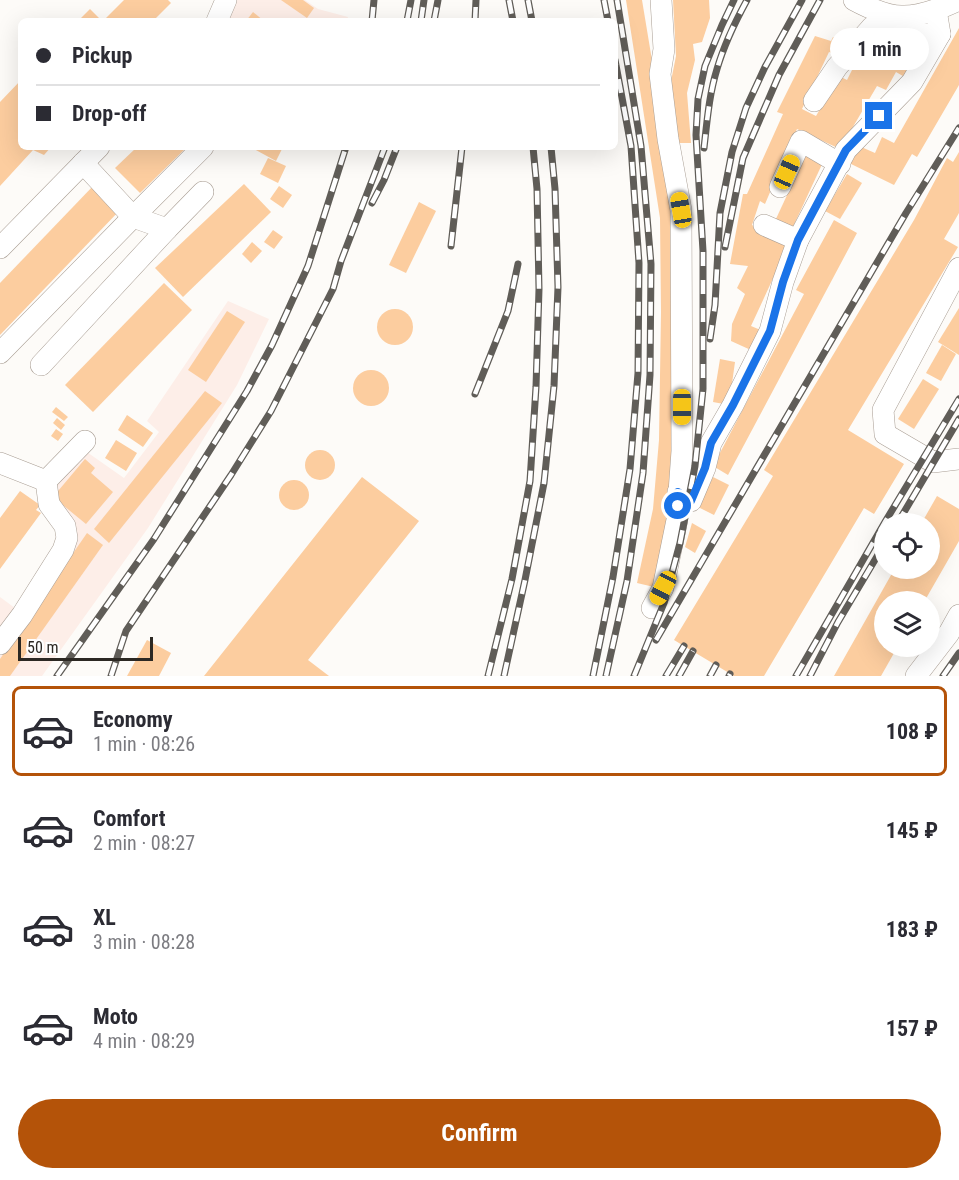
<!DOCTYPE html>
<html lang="en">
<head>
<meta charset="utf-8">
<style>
	body { margin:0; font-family:"Roboto Condensed",sans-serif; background:#f2f2f3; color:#2b2b33; height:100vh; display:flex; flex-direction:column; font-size:22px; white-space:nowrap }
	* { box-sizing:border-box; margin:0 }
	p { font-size:20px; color:#7c7c81 }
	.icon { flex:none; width:33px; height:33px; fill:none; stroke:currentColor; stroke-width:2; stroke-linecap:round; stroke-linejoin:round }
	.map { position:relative; height:676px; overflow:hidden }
	.drawer { display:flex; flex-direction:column; background:#fff; flex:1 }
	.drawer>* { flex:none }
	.top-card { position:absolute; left:18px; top:18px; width:600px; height:132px; border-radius:9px; box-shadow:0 6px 24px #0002; display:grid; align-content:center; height:132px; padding:0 18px; background:#fff }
	.tools { position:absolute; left:874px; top:513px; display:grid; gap:12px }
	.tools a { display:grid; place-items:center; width:66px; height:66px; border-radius:50%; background:#fff; box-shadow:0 6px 24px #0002; font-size:30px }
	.scale { position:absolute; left:18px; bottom:15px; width:135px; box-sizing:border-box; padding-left:6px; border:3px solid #2c2823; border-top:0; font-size:16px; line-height:21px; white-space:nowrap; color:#2c2823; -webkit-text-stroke:4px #fff; paint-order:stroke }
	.end { position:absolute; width:27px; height:27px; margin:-14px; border:8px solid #1a73e8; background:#fff; box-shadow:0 0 0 3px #fff }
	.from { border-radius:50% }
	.bubble { position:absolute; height:42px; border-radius:21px; background:#fff; box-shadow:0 6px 24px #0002; font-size:20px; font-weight:700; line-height:42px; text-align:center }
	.car { position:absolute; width:18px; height:36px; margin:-18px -9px; border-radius:8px; box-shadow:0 0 4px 2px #0007; background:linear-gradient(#f5c518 24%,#345 0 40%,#f5c518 0 76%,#345 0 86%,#f5c518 0) }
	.top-card b { display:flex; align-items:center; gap:21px; height:57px; font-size:22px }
	.top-card b+b { border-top:2px solid #e1e1e2 }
	.top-card i { width:15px; height:15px; background:#2b2b33 }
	ul { padding:10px 0 0; list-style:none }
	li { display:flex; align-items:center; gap:18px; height:90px; margin:0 12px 9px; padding:0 6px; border:3px solid transparent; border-radius:9px }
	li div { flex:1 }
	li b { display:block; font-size:22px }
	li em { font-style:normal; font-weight:700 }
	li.current { border-color:#b45309 }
	li>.icon { width:54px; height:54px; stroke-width:1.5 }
	.action { display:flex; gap:12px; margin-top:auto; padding:12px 18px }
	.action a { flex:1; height:69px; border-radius:36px; background:#b45309; color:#fff; font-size:24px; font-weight:700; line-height:69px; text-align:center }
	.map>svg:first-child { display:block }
</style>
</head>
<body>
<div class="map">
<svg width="959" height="676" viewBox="0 0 959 676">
	<rect width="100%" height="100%" fill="#fdfbf8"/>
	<g fill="#fdeee8">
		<polygon points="235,0 305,0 318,9 348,17 347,21 226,21"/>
		<polygon points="228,301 269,319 237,385 148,528 42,676 0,676 0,597 19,611 61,531 45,501 84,450 124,478 159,432 147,421"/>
	</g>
	<g fill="#fccd9f">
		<polygon points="124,0 168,0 171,3 153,21 103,21"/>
		<polygon points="281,0 303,0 314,8 307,18"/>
		<polygon points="626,0 642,0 678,217 671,519 654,587 637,583 653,509 659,440 661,312 660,218"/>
		<polygon points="673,0 709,0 710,18 702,42 693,44 695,60 687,93 691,143 676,143 671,81 676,56"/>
		<polygon points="90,9 102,21 78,21"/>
		<polygon points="253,12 264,21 246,21"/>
		<polygon points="959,28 959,85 917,157 912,154 894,185 849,163 859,146 875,153 882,137 894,143"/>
		<polygon points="876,35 907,51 910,45 923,52 908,79 896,72 886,90 877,86 840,149 797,129 765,204 760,201 752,225 788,246 751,326 763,331 753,351 731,341 732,324 745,294 737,288 748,266 730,264 743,194 747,194 783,114 777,112 815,36 831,41 833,37 847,44 842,57 829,52 802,109 816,116 839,76 847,80 855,64 864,70 873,54 867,51"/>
		<polygon points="21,80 21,147 51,147 44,155 33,150 0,186 0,102"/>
		<polygon points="137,147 187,147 140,193 115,168"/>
		<polygon points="255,147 283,147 276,161 254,149"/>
		<polygon points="807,152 824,160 792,229 775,221"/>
		<polygon points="959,152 959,213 944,239 958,247 848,430 904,464 874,514 864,508 764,676 734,676 674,640 773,476 764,470 914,220 947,158 953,162"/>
		<polygon points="268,158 286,166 278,183 260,174"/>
		<polygon points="847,174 862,183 840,219 825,211"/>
		<polygon points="95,184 121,209 0,335 0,283"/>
		<polygon points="244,184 271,212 183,297 155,268"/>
		<polygon points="279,186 292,195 283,208 270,199"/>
		<polygon points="419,202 436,211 406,273 389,265"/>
		<polygon points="834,220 857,233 728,475 713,466 804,294 796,290"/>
		<polygon points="273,230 283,237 274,249 264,242"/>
		<polygon points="252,242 262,251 251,263 242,254"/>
		<polygon points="164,283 192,310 93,412 65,385"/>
		<polygon points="959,308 959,355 938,342"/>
		<circle cx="395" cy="327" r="18"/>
		<polygon points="227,311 245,322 206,382 188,370"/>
		<polygon points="942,345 956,354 941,381 926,373"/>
		<polygon points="720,359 735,362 729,405 713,402"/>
		<circle cx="371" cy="388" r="18"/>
		<polygon points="923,379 939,389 914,429 898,419"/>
		<polygon points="205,391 222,403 109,543 94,529"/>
		<polygon points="56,407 68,417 64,421 52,412"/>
		<polygon points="127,415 153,433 143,447 118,430"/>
		<polygon points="57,418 65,425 61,430 53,423"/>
		<polygon points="56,429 63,434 58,441 51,436"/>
		<polygon points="116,440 137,453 126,471 105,458"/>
		<circle cx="320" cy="465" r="15"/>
		<polygon points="85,459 95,468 91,473 113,492 86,524 53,497"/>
		<polygon points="362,477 419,521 308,660 329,676 204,676"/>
		<polygon points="713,477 729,485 714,515 698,507"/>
		<circle cx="294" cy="495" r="15"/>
		<polygon points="20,491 40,505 36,510 41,513 0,569 0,518"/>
		<polygon points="937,496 959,509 959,541 924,602 885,602 885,646 898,646 881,676 834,676 895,568 930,568 930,524 921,524"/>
		<polygon points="692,523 706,531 695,553 685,547"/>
		<polygon points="87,533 103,545 10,676 0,676 0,659"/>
		<polygon points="147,640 171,653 159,676 127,676"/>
	</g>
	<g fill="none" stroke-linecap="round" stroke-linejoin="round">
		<defs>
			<g id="minor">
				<path d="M854,0C867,7 889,17 904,16C923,16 942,8 959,0"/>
				<polyline points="217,21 226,0"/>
				<polyline points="814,101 837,67 872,27 916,34 940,34"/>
				<polyline points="83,163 133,217 167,229 203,192"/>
				<polyline points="780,187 801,141 840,164"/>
				<polyline points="764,225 798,240"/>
				<polyline points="0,248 99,147"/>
				<polyline points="959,268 883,410 885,434 933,462 959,459"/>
				<polyline points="0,353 133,217 203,147"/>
				<polyline points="41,365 167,229"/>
				<polyline points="0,463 46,481 49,504 65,526 67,538 63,550 22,615 0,644"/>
				<polyline points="46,481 85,441"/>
				<polyline points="678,492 691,501 705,468 711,443 733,405 770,331 783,282 798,240 846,150 912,82 940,34 936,10"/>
				<polyline points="652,608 663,588 677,520 682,451 681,210 668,139 660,74 664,49 661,0"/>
				<polyline points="916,676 949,633 959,615"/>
			</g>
		</defs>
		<use href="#minor" stroke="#a99e94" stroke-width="22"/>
		<use href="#minor" stroke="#fff" stroke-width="21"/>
		<defs>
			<g id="rail">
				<polyline points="509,0 513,21"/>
				<polyline points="528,0 532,21"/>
				<polyline points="604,0 608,21"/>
				<polyline points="372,21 374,0"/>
				<polyline points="407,21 411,0"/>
				<polyline points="421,21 424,0"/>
				<polyline points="434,21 438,0"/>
				<polyline points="475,21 476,0"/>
				<path d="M704,148C707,122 709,95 717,69C724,45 735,22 747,0"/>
				<polyline points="372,203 384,180 397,147"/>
				<polyline points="451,246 462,147"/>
				<polyline points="725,247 743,158 779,75 820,0"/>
				<polyline points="710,339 715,305 720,213 732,152 746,108 765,67 802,0"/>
				<polyline points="475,394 508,311 518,264"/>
				<polyline points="897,524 959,419"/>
				<polyline points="656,640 906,213 959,128"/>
				<polyline points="57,676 154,539 247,391 272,345 308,266 346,147"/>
				<polyline points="111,676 126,631 231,475 271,411 333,289 341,261 385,147"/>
				<polyline points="488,676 512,579 530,481 536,387 539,289 537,189 533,147"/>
				<polyline points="504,676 525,580 544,483 554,386 558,287 555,189 551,147"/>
				<polyline points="593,676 613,577 630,469 638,373 639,263 631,146 615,60"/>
				<polyline points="606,676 627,581 643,473 650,375 651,264 641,146 617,0"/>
				<polyline points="634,676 664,603 680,543 695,466 703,389 703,251 696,135 698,99 705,66 722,25 734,0"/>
				<polyline points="666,676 684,646"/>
				<polyline points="679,676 693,651"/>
				<polyline points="710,676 716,665"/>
				<polyline points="729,676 730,674"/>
				<polyline points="796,676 885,522 959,399"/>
				<polyline points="810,676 838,622 885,543"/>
				<polyline points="943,676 959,653"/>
			</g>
		</defs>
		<use href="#rail" stroke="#605d58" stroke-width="7"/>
		<use href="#rail" stroke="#fff" stroke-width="4.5" stroke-dasharray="14" stroke-linecap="butt"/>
	</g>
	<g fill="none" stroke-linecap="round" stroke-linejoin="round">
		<polyline stroke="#1a73e8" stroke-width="8" points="678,506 678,492 691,501 705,468 711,443 733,405 770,331 783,282 798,240 846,150 879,116"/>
	</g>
</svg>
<div class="tools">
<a><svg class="icon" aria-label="locate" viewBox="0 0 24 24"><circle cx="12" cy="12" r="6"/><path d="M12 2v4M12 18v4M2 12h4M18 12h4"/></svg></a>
<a><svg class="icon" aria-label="layers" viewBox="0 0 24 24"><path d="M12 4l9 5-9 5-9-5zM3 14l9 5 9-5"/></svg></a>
</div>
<div class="scale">50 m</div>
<i class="end from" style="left:678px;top:506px"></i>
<i class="end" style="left:879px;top:116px"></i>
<div class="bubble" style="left:830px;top:28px;width:99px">1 min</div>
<i class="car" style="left:787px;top:172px;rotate:24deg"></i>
<i class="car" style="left:681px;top:210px;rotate:350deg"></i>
<i class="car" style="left:682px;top:407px;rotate:180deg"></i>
<i class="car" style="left:663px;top:588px;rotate:208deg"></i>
<div class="top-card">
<b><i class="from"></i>Pickup</b>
<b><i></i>Drop-off</b>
</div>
</div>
<section class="drawer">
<ul>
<li class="current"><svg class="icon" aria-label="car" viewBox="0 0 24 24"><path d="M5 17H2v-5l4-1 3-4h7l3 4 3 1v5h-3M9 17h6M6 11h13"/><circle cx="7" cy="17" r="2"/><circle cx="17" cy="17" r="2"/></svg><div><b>Economy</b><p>1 min · 08:26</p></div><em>108 ₽</em></li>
<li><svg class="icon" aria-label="car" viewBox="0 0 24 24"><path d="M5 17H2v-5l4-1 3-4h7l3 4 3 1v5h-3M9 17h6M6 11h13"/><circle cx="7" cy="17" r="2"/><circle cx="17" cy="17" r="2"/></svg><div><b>Comfort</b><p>2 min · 08:27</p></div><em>145 ₽</em></li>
<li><svg class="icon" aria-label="car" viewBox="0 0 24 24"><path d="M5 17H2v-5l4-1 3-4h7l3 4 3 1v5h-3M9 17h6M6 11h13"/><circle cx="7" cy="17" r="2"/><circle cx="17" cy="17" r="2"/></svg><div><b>XL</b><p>3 min · 08:28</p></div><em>183 ₽</em></li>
<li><svg class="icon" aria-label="car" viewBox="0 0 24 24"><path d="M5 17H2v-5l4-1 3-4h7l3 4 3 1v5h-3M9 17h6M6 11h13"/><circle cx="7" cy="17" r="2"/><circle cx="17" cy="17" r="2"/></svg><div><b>Moto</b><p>4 min · 08:29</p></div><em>157 ₽</em></li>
</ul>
<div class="action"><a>Confirm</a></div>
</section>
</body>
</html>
